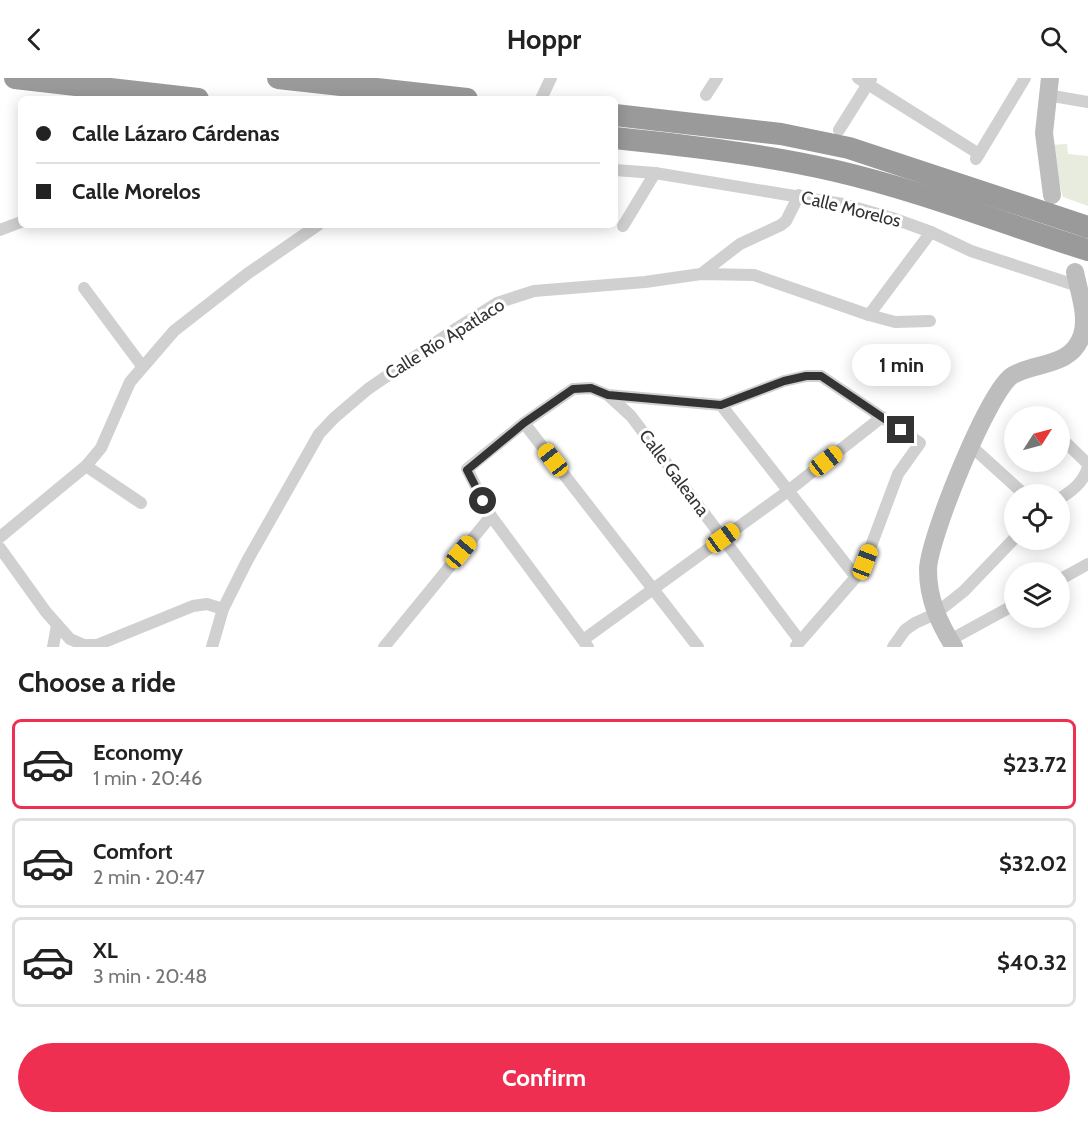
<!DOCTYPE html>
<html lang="en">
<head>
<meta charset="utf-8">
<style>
	body { margin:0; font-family:Cabin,sans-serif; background:#f6f6f6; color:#222; height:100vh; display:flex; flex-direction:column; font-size:22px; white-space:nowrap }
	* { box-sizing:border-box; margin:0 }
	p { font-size:20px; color:#767676 }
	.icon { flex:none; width:33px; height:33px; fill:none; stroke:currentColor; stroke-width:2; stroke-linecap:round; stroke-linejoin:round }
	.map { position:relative; height:569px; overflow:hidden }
	.panel { display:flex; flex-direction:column; background:#fff; flex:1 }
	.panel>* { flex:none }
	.guide { position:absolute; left:18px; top:18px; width:600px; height:132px; border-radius:9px; box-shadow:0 3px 15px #0003; display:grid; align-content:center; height:132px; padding:0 18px; background:#fff }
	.needle { width:39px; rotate:54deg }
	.buttons { position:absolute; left:1004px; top:328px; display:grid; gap:12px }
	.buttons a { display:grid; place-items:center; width:66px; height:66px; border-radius:50%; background:#fff; box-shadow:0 3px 15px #0003; font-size:30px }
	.end { position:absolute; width:27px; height:27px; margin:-14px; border:8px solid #333; background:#fff; box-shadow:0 0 0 3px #fff }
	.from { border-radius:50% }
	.bubble { position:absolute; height:42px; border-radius:21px; background:#fff; box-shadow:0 3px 15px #0003; font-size:20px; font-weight:800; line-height:42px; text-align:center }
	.car { position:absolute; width:18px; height:36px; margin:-18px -9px; border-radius:8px; box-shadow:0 0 4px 2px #0007; background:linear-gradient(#f5c518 24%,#345 0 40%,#f5c518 0 76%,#345 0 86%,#f5c518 0) }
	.guide b { display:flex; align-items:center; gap:21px; height:57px; font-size:22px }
	.guide b+b { border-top:2px solid #e0e0e0 }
	.guide i { width:15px; height:15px; background:#222 }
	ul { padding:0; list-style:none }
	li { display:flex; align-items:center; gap:18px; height:90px; margin:0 12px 9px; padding:0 6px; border:3px solid #e0e0e0; border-radius:9px }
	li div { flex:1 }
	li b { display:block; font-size:22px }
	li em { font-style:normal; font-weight:800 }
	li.active { border-color:#ef2f51 }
	li>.icon { width:54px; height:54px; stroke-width:1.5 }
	h2 { padding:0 18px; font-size:27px; line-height:72px }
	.button { display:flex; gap:12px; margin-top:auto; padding:12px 18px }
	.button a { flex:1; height:69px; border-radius:36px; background:#ef2f51; color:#fff; font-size:24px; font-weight:800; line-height:69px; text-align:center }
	header { display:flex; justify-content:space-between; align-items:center; height:78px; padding:0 18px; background:#fff; font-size:27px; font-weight:800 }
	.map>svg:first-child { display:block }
</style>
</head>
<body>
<header><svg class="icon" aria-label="back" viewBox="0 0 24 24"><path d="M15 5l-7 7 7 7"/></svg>Hoppr<svg class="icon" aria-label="search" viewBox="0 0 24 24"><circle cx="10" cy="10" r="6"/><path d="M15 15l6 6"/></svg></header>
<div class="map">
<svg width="1088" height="569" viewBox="0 0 1088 569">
	<rect width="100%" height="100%" fill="#fff"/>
	<polygon fill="#e7ecde" points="1067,66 1068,76 1088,78 1088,128 1063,119 1050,67"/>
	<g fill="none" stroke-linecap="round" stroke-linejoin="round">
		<g stroke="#d0d0d0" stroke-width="12">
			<polyline points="858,0 979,76"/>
			<polyline points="706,17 717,0"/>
			<polyline points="1047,17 1088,24"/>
			<polyline points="541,21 551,0"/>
			<polyline points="839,52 871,1"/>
			<polyline points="976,81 1025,0"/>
			<polyline points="615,92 655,95 843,126 892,140 931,154 971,173 1078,208"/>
			<polyline points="623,148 655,95"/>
			<polyline points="0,152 21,144"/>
			<polyline points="701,196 740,166 781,147 786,143 799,117"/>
			<polyline points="84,210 142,288"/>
			<polyline points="869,237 931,154"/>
			<polyline points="608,317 721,327 784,303 806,298 821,298 920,365 898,396 865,484 856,499 796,568"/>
			<polyline points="721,327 856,499"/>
			<polyline points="524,345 698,569"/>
			<polyline points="1059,358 1088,386"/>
			<polyline points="971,368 1025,417"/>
			<polyline points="86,388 141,425"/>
			<path d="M1059,421C1072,413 1083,405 1088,389"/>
			<polyline points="0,459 86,388 101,370 130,304 174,253 247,196 318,147"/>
			<polyline points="0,470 46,534 70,561 84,567 97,567 193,528 207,526 223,531"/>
			<polyline points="1059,502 1088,486"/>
			<polyline points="583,562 788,413 882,339"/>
			<polyline points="950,562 1014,527"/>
			<polyline points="53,569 57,547"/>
			<polyline points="212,569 223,531 247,483 319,356 334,340 368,311 457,250 497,225 534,213 645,204 701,196 754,197 869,237 895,244 930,243"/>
			<polyline points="384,569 491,438"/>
			<polyline points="588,569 491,438 467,391 524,345 573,311 591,310 608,317 631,338 800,563"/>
			<polyline points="893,569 905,552 915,545 935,536 964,513 1014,461"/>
		</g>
		<g stroke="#bdbdbd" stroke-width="18">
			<polyline points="1050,0 1044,55 1052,117"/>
			<path d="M954,569C939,545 928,521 928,492C928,462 989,311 1013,297C1036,284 1072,289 1082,257C1088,238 1079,214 1075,194"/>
		</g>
		<g stroke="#9a9a9a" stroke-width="22">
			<polyline points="15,0 198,21"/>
			<polyline points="278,0 467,21"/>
			<polyline points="615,37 781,56 849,70 1088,149"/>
			<path d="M615,60C689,68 763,76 836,93C922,113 1004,146 1088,172"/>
		</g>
	</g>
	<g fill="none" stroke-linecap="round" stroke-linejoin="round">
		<polyline stroke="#333" stroke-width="8" points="483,423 467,392 524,345 573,311 591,310 608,317 721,327 784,303 806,298 821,298 901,352"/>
	</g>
	<g text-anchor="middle" stroke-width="6" stroke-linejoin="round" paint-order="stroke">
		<g font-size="18" fill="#333" stroke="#fff">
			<text transform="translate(851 131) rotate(14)" y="6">Calle Morelos</text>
			<text transform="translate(445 261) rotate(-32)" y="6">Calle Río Apatlaco</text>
			<text transform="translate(674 395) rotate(53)" y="6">Calle Galeana</text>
		</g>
	</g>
</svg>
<div class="buttons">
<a><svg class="needle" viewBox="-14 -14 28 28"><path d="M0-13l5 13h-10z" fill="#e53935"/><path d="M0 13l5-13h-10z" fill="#767676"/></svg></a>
<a><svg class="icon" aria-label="locate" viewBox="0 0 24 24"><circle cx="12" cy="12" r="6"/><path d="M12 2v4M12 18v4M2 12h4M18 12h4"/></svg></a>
<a><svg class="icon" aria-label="layers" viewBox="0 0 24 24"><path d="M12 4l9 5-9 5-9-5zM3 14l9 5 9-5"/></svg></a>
</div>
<i class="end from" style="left:483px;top:423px"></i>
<i class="end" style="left:901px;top:352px"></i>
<div class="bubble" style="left:852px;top:266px;width:99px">1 min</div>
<i class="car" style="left:553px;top:382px;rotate:322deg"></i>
<i class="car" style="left:826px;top:383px;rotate:52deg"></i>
<i class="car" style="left:723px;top:460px;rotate:54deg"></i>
<i class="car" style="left:461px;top:474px;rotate:40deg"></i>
<i class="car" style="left:865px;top:484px;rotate:21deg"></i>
<div class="guide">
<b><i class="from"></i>Calle Lázaro Cárdenas</b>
<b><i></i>Calle Morelos</b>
</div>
</div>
<section class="panel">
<h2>Choose a ride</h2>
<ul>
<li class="active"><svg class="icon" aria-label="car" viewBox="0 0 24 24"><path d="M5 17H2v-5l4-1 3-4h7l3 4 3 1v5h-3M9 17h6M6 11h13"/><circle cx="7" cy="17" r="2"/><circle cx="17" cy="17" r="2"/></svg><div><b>Economy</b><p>1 min · 20:46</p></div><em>$23.72</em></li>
<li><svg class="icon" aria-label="car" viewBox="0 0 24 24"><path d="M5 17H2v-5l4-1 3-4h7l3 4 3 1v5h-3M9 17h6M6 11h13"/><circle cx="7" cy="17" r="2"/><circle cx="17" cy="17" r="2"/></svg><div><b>Comfort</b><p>2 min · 20:47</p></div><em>$32.02</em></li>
<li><svg class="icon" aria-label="car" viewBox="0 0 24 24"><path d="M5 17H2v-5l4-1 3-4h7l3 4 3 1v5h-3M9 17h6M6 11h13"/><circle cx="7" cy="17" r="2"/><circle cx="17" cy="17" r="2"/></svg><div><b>XL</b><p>3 min · 20:48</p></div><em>$40.32</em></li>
</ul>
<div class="button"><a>Confirm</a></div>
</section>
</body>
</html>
